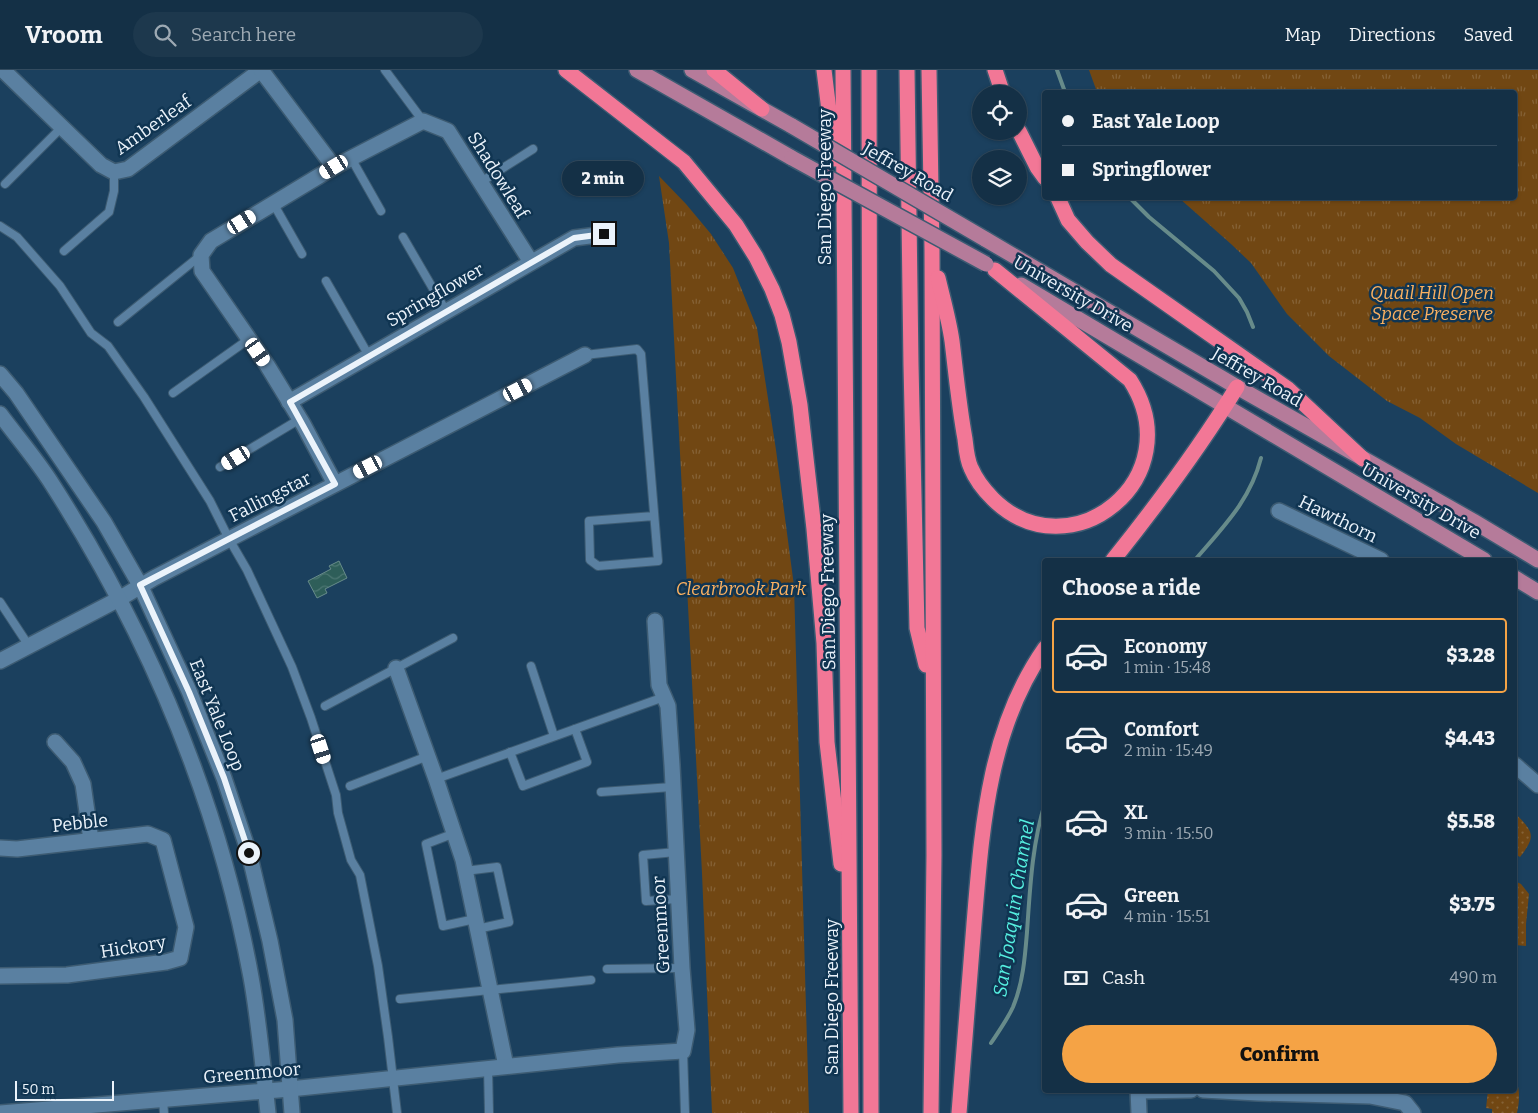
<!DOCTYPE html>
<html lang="en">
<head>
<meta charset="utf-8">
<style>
	body { margin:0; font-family:Bitter,serif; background:#1d384d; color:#f1f3f6; height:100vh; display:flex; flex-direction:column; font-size:19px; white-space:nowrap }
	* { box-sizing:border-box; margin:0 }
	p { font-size:16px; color:#9da9b3 }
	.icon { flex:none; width:28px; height:28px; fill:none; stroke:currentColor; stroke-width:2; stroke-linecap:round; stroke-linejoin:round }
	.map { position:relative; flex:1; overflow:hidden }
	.drawer { position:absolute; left:1042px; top:488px; width:475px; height:535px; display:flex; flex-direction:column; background:#143046; border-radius:5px; box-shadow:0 1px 4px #0004,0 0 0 1px #334b5f }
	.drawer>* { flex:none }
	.hud { position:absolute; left:1042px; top:20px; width:475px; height:110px; border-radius:5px; box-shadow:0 1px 4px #0004,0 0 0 1px #334b5f; display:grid; align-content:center; height:110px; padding:0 20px; background:#143046 }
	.fabs { position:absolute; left:972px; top:15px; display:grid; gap:10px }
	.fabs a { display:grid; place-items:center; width:55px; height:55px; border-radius:50%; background:#143046; box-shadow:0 1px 4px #0004,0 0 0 1px #334b5f; font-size:25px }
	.scale { position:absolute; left:15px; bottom:12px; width:99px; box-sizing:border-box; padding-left:5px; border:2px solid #ebf3fb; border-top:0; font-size:14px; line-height:18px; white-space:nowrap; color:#ebf3fb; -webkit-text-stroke:4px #103552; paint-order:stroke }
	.end { position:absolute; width:22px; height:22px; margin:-11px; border:6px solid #ebf3fb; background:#111; box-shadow:0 0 0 2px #111 }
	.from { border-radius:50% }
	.bubble { position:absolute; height:35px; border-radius:18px; background:#143046; box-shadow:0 1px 4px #0004,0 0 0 1px #334b5f; font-size:16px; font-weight:800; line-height:35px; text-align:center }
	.car { position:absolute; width:15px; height:30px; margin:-15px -8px; border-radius:6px; box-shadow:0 0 4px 1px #0007; background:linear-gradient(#fff 24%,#345 0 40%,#fff 0 76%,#345 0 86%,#fff 0) }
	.hud b { display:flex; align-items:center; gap:18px; height:48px; font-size:19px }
	.hud b+b { border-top:1px solid #334b5f }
	.hud i { width:12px; height:12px; background:#f1f3f6 }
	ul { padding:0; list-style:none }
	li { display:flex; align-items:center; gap:15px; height:75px; margin:0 10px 8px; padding:0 10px; border:2px solid transparent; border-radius:5px }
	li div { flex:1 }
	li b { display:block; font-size:19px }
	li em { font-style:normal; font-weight:800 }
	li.active { border-color:#f5a345 }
	li>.icon { width:45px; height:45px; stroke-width:1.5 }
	h2 { padding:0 20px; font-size:22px; line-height:60px }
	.pay { display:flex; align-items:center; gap:12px; height:55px; padding:0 20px; font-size:19px }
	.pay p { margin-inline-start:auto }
	.primary-button { display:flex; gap:10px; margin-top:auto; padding:10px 20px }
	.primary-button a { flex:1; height:58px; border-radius:30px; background:#f5a345; color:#111; font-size:20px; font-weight:800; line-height:58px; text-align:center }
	header { display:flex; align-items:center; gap:30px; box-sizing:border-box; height:70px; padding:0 25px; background:#143046; border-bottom:1px solid #334b5f }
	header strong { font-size:24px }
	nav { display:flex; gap:28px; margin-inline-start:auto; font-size:18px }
	.search { width:350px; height:45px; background:#1d384d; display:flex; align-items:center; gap:12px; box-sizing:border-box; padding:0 18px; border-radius:28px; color:#9da9b3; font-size:19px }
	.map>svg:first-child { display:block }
</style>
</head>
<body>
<header>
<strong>Vroom</strong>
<div class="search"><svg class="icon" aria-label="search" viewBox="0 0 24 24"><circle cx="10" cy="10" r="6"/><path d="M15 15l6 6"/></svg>Search here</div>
<nav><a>Map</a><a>Directions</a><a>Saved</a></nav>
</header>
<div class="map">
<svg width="1538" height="1043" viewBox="0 0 1538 1043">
	<defs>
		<pattern id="grass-dots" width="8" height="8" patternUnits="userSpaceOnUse" patternTransform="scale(1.25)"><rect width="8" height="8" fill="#714713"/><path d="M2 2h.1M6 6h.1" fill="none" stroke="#856236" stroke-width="1.8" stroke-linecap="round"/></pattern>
		<pattern id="park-tufts" width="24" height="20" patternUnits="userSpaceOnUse" patternTransform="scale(1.25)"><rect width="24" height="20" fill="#714713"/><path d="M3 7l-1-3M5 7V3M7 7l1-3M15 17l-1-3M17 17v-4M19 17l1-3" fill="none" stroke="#856236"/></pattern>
		<pattern id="water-waves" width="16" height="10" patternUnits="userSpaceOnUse" patternTransform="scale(1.25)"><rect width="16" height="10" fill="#2e5e59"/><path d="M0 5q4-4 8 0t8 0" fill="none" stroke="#4c7672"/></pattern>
	</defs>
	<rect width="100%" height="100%" fill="#1b405e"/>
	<g fill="url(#grass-dots)">
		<path d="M1515,743C1533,762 1537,765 1520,787L1515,784Z"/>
		<polygon points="1515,811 1521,814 1529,824 1526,854 1526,876 1515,875"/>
		<path d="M1515,1006C1520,1019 1520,1030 1517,1043H1492V1039L1486,1038L1488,1020H1515Z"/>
	</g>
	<g fill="url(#park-tufts)">
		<polygon points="1089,0 1538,0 1538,423 1456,374 1420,348 1387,331 1329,286 1287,244 1251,193 1231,174 1179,128 1515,128 1515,22 1097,22"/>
		<polygon points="659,106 686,134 711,164 733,198 757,258 776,380 794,516 809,1043 712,1043 702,803 669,173"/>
	</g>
	<polygon fill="url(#water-waves)" stroke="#678b8a" points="339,491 347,508 325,519 327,523 317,528 308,511 331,499 329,496"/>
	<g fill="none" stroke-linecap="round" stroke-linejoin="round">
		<g stroke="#678b8a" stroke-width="4">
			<polyline points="1057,0 1065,22"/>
			<polyline points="1130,128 1149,147 1214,201 1239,228 1247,242 1253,257"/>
			<path d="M1195,490C1223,457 1250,431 1261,388"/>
			<path d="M991,973C999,961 1007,950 1013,937C1023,913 1025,887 1027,862C1030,819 1032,774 1045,733"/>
		</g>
		<defs>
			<g id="lane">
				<polyline points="385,0 423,51"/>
				<polyline points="351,88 381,141"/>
				<polyline points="481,112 533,79"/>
				<polyline points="5,114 62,57"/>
				<polyline points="273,133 302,184"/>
				<polyline points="0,156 17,167 60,216 91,263 108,276 144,327 210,431 229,469 247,500 292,597 311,648 336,725 338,743 351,790 360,805 378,896 388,967 397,1043"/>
				<polyline points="403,167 446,241"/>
				<polyline points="64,181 109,142 114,121 114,102"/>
				<polyline points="326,211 369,286"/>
				<polyline points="118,252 200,186"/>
				<polyline points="585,285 637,279 641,284 658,491 598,496 590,490 589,451 654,446"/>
				<polyline points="173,323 249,269"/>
				<polyline points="220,397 300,349"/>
				<polyline points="0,532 29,576"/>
				<polyline points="531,596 554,666"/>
				<polyline points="325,636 453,568"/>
				<polyline points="510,682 523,716 587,692 575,659"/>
				<polyline points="436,709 664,627"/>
				<polyline points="350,716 428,686"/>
				<polyline points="601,722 672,717"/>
				<polyline points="455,763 426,774 443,856 475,849"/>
				<polyline points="676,782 643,785 646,831 678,829"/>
				<polyline points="465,801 497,797 509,852 477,859"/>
				<polyline points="607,899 682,898"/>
				<polyline points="400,929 591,910"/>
				<polyline points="683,981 685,1043"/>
				<polyline points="488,998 489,1043"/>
				<polyline points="163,1030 164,1043"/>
			</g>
			<g id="street">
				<polyline points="3,0 101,95 114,102 128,99 261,0"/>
				<polyline points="261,0 334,97"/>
				<polyline points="289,332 574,168 605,164"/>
				<polyline points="335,414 303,354 267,295 202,201 201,185 211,171 334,97 423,51 448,61 531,192"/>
				<polyline points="1279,441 1381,490"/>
				<polyline points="0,591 119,529 154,508 585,285"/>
				<polyline points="396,598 436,709 463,790 506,996"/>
				<polyline points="55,672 73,692 83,714 91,770"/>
				<polyline points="0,778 17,779 148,764 163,770 186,857 180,888 166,892 67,905 0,906"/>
				<polyline points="1203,1020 1258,1023 1370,1026 1405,1033 1413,1043"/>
				<polyline points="1138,1021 1191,1020"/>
				<polyline points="0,1043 290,1019 618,985 683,981 687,960 682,898 672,695 668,636 659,615 655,551"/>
			</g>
			<g id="secondary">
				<polyline points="0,304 16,323 104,452 140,515 189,621 224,708 249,783 270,871 285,950 292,1043"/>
				<path d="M0,344C17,367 37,390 52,414C150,567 218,728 251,907C259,951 263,998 268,1043"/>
				<polyline points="1515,695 1538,715"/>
				<polyline points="1138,1020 1139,1043"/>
			</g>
			<g id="primary">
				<polyline points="637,0 792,88"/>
				<polyline points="692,0 792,56"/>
				<polyline points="985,169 1237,317 1473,451 1538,490"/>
				<polyline points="1021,215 1484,490"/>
				<polyline points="1515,508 1538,522"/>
			</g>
			<g id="highway">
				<polyline points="566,0 684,92 736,155 756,187 772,219 782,245 789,272 800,335 814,459 824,573 827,672 841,794"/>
				<polyline points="714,0 762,39"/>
				<polyline points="824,0 835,89"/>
				<polyline points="843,0 851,1043"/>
				<polyline points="869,0 871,1043"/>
				<polyline points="907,0 911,295 917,558 926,595"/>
				<polyline points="929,0 932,180 934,785 931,1043"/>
				<polyline points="995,0 1003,24"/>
				<polyline points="1019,61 1037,97 1045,108"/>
				<polyline points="1058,128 1068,150 1087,172 1111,195 1288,319 1363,389"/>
				<path d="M938,208C943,229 949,250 952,271C956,304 959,336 965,369C966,378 967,390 971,398C976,410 984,420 993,429C1070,505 1193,408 1130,310L995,200"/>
				<path d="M1113,490C1157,435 1200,377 1237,317"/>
				<path d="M959,1043C964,980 969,917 974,854C982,759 988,659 1045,578"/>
			</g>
		</defs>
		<use href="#lane" stroke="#3d5b72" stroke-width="10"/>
		<use href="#street" stroke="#3d5b72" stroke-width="18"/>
		<use href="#secondary" stroke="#3d5b72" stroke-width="18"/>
		<use href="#primary" stroke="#3d5b72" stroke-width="18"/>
		<use href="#highway" stroke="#3d5b72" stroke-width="18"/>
		<use href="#lane" stroke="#5a80a1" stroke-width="8"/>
		<use href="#street" stroke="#5a80a1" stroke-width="15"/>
		<use href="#secondary" stroke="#5a80a1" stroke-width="15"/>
		<use href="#primary" stroke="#b57b9a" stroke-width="15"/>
		<use href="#highway" stroke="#f27796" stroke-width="15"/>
		<defs>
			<g id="primary-bridge">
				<polyline points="792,56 985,169"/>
				<polyline points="792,88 986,194"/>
			</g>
		</defs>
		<use href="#primary-bridge" stroke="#3d5b72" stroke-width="18" stroke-linecap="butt"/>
		<use href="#primary-bridge" stroke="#b57b9a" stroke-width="15"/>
	</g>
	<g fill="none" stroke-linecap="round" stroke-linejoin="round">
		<polyline stroke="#ebf3fb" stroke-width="6" points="249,783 224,708 189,622 140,515 335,414 290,332 574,168 604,164"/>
	</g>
	<g text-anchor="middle" stroke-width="5" stroke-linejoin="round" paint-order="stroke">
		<g font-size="18" fill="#ebf3fb" stroke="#103552">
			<text transform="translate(153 55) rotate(-35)" y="6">Amberleaf</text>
			<text transform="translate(908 102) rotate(30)" y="6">Jeffrey Road</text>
			<text transform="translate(498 105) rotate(58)" y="6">Shadowleaf</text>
			<text transform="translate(825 117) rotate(-90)" y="6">San Diego Freeway</text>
			<text transform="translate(1073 224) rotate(30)" y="6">University Drive</text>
			<text transform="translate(435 225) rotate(-30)" y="6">Springflower</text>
			<text transform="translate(1257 307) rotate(30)" y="6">Jeffrey Road</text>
			<text transform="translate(270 427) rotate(-27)" y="6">Fallingstar</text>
			<text transform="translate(1421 431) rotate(30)" y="6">University Drive</text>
			<text transform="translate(1338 449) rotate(26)" y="6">Hawthorn</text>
			<text transform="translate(828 522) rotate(-91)" y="6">San Diego Freeway</text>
			<text transform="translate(217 645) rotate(68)" y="6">East Yale Loop</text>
			<text transform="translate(80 753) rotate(-6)" y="6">Pebble</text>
			<text transform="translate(661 855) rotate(-93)" y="6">Greenmoor</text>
			<text transform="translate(133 877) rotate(-9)" y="6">Hickory</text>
			<text transform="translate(832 927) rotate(-90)" y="6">San Diego Freeway</text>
			<text transform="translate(252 1003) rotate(-5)" y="6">Greenmoor</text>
		</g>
		<g font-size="18" font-style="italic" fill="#fbb161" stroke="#103552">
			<text x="1432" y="229">Quail Hill Open<tspan x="1432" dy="21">Space Preserve</tspan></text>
			<text x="741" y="525">Clearbrook Park</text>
		</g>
		<g font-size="19" font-style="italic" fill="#55efe0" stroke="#103552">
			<text transform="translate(1013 838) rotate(-81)" y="7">San Joaquin Channel</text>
		</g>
	</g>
</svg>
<div class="fabs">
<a><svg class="icon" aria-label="locate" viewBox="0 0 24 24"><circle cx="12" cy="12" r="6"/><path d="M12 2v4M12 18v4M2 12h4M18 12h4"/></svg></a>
<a><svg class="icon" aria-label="layers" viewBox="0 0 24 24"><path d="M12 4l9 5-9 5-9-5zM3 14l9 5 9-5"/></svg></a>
</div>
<div class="scale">50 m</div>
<i class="end from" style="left:249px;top:783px"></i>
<i class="end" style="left:604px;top:164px"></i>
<div class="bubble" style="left:562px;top:91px;width:82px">2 min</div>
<i class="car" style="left:334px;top:97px;rotate:239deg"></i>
<i class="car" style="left:242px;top:152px;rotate:59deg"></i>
<i class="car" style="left:258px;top:282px;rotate:145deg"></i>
<i class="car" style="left:518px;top:320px;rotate:63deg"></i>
<i class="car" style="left:236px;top:388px;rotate:239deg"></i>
<i class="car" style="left:368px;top:397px;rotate:243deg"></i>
<i class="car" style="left:321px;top:679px;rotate:162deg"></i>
<div class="hud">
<b><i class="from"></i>East Yale Loop</b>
<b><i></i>Springflower</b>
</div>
<section class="drawer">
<h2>Choose a ride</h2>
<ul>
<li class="active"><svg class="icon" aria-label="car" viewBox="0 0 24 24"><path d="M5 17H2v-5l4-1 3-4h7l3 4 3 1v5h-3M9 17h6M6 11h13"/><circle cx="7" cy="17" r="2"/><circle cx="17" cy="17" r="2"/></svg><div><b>Economy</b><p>1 min · 15:48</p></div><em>$3.28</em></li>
<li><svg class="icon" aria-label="car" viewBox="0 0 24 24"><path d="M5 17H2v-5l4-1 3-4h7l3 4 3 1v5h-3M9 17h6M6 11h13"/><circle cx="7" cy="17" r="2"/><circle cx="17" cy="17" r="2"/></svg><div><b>Comfort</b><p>2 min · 15:49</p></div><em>$4.43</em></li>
<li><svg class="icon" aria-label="car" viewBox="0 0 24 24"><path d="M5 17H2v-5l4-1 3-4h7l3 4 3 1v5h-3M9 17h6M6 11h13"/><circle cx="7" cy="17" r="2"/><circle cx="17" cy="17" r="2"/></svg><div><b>XL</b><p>3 min · 15:50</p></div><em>$5.58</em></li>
<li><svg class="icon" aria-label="car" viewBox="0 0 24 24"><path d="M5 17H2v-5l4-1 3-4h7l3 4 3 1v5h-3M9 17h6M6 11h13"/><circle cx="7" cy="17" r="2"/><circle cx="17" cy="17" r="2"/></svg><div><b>Green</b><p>4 min · 15:51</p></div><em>$3.75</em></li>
</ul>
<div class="pay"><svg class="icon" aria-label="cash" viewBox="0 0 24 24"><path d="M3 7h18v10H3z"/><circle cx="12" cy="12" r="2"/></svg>Cash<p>490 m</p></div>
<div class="primary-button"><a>Confirm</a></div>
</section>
</div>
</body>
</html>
